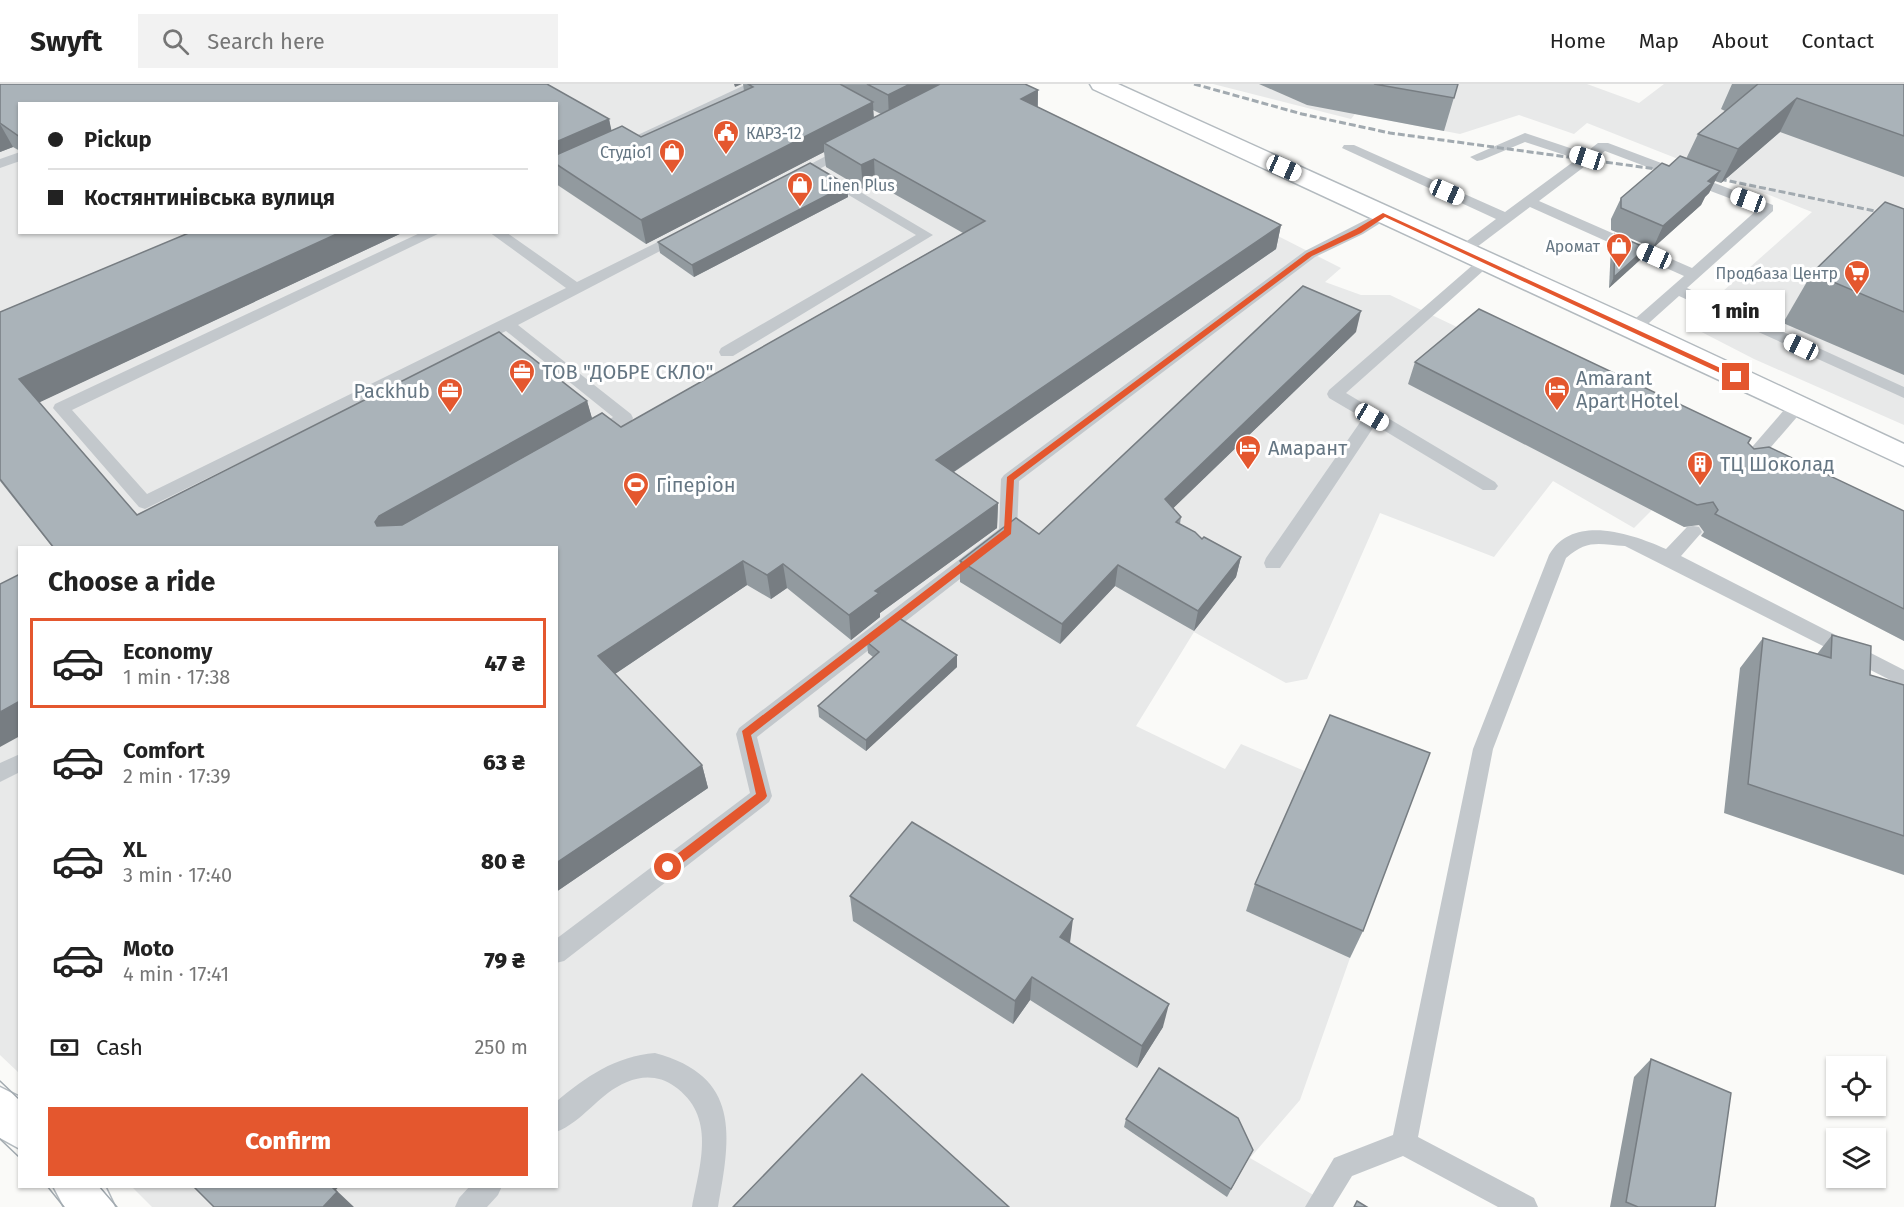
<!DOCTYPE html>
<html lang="en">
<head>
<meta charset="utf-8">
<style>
	body { margin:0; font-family:"Fira Sans",sans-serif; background:#f2f2f2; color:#222; height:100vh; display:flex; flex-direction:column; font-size:22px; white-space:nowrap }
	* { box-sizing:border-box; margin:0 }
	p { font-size:20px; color:#767676 }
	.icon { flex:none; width:33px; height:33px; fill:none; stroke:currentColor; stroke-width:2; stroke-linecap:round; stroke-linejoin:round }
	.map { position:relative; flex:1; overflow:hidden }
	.side { position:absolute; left:18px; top:462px; width:540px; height:642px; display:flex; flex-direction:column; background:#fff; border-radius:0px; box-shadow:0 2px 4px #0004 }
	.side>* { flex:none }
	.hud { position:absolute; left:18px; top:18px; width:540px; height:132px; border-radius:0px; box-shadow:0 2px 4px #0004; display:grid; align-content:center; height:132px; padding:0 30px; background:#fff }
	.tools { position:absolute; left:1826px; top:972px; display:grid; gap:12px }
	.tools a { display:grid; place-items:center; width:60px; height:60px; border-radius:0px; background:#fff; box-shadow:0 2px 4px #0004; font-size:30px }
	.end { position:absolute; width:27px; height:27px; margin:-14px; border:8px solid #e4572e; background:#fff; box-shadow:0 0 0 3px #fff }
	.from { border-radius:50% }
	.bubble { position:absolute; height:42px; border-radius:0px; background:#fff; box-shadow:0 2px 4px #0004; font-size:20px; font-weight:800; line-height:42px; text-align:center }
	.car { position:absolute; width:18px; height:36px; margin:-18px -9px; border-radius:8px; box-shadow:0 0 4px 2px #0007; background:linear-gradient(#fff 24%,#345 0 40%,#fff 0 76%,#345 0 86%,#fff 0) }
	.hud b { display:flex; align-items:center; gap:21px; height:57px; font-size:22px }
	.hud b+b { border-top:2px solid #e0e0e0 }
	.hud i { width:15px; height:15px; background:#222 }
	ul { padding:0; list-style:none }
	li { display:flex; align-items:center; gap:18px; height:90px; margin:0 12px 9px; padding:0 18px; border:3px solid transparent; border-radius:0px }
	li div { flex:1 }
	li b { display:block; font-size:22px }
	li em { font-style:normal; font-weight:800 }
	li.selected { border-color:#e4572e }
	li>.icon { width:54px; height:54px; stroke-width:1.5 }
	h2 { padding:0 30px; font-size:27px; line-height:72px }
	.pay { display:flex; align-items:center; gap:15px; height:66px; padding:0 30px; font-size:22px }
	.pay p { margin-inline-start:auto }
	.button { display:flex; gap:12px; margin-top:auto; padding:12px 30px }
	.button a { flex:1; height:69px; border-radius:0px; background:#e4572e; color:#fff; font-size:24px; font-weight:800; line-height:69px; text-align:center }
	header { display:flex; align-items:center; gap:36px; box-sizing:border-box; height:84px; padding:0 30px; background:#fff; border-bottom:2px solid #e0e0e0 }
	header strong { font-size:28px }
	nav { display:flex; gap:33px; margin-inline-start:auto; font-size:21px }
	.search { width:420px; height:54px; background:#f2f2f2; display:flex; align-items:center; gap:15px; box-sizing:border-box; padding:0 21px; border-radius:0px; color:#767676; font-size:22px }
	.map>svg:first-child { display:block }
</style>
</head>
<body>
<header>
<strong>Swyft</strong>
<div class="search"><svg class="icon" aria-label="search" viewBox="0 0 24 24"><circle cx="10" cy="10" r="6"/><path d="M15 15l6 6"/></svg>Search here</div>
<nav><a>Home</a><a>Map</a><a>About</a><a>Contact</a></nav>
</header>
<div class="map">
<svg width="1904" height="1123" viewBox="0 0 1904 1123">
	<rect width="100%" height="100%" fill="#fafaf8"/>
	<g fill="#e8e9e9" fill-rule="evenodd">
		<path d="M0,0H950L1037,30L1341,184L1325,198L1361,211H1390L1904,457V557L1652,426L1634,444L1553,397L1494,473L1380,429L1307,595L1286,599L1194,548L1136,642L1225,685L1241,660L1307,688L1350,874L1300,1016L1250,1074L1334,1123H152L132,1103L556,1102V464H20L19,989L0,971ZM20,20H556V148H20Z"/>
		<polygon points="1213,0 1587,0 1639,19 1664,0 1904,0 1904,341 1754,275 1686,240 1812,128 1587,39 1574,50 1519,31 1460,50 1355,30 1351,35"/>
	</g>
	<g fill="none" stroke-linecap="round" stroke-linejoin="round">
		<defs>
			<g id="secondary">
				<polygon points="1090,0 1118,0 1643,238 1904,360 1904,382 1093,5"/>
				<polygon points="0,1003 20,1013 20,1065 0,1054"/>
				<polygon points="53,1102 105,1102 115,1123 64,1123"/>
			</g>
		</defs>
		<use href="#secondary" stroke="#b3babf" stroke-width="3"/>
		<g fill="#c3c8cc" fill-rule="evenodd">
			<polygon points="747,0 763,0 624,66 619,67 612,63"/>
			<path d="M1525,49L1585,69L1598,59H1608L1773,121V127L1687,204L1904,303V314L1679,212L1640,247H1628L1626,244L1628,241L1684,192L1530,123L1469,169H1459L1457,166L1459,163L1496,135L1342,64L1344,61H1354L1505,128L1577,75L1525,58L1482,76L1477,77L1470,73ZM1605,67L1758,125L1692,184L1539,117Z"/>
			<polygon points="847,61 854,65 852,68 796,97 786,97 784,94"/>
			<polygon points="20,68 20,77 0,84 0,75"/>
			<polygon points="825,87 933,151 733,272 721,272 719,268 721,264 916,151 820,94 820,88"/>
			<polygon points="1385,126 1392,130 1390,133 1363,150 1315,173 1019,397 1017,448 1014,453 757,653 772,712 769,718 564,877 556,879 556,855 750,709 736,650 739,644 999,445 1001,395 1004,391 1305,167"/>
			<polygon points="682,146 687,147 689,150 687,153 518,241 631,330 633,334 631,338 594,357 586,351 613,333 506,247 145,425 139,423 53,324 55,320 422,148 442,148 72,326 147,410 566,204 489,148 506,148 577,198"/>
			<polygon points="1487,172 1494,176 1492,179 1346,309 1495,398 1498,402 1495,406 1483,406 1375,341 1280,484 1266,484 1264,479 1266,474 1363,334 1329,314 1327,310 1329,306 1482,173"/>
			<polygon points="1797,317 1803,318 1805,322 1803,326 1752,385 1740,385 1737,381 1740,377 1791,318"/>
			<path d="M1693,442L1699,443L1702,448L1681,472L1904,586V603L1625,462C1599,460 1587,455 1566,474L1493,665L1418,1053L1534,1114L1538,1123H1498L1403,1072L1352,1092L1333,1123H1305L1334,1074L1393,1051L1473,665L1549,471C1573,429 1632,450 1666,465L1687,443Z"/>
			<polygon points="20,670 20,688 0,698 0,679"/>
			<path d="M655,969C741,992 731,1052 718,1123H692C700,1080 717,1032 674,1002C660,992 643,991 627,998C599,1009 583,1038 556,1048V1018C585,993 616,972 655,969Z"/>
			<polygon points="470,1102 502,1102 498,1111 487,1123 455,1123 459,1114"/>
		</g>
		<use href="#secondary" fill="#fff" fill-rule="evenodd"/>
		<g stroke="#a2aab0" stroke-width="1.5">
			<polyline points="0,997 20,1016"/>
			<polyline points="0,1055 20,1074"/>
			<polyline points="47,1102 64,1123"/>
			<polyline points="99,1102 117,1123"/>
		</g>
		<g stroke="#a2aab0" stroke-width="3" stroke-dasharray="7 3" stroke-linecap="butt">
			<polyline points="1194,0 1302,30 1390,49 1671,87"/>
			<polyline points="1710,93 1904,133"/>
		</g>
	</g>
	<g fill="#929a9f" fill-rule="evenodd">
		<path d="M0,0H547L609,35L611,47L622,42L641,53L744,7L743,0H1025L1038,6V23L1281,141L1276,165L954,388L998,419L997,444L880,529V533L851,556L787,504L771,515L747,501L615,590L702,681L708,704L556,808V464H53L0,397V228L191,148H404L39,318L137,431L499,248L587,317L592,335L602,329L621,343L963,149L875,99L863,105L826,83L824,68L646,160L556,100V20H20V67L13,63L0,68ZM873,26L881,30L874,34Z"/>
		<polygon points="1259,0 1458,0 1444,47 1307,21"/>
		<polygon points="1732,0 1904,0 1904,93 1780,48 1721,99 1715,97 1709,109 1705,113 1701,121 1653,164 1611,146 1611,135 1621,114 1669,82 1686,75 1698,50 1725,27 1721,25"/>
		<polygon points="847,101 848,113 694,193 660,169 658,158"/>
		<polygon points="1904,125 1904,291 1783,239 1812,189"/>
		<polygon points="1615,150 1646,164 1641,175 1609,204 1611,162"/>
		<polygon points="1356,248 1173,424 1181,433 1180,440 1202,455 1241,473 1236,493 1194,547 1115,502 1060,560 960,498 960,477 1039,450"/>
		<polygon points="1415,278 1748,359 1754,365 1904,427 1904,557 1701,452 1704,448 1699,441 1684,443 1408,300"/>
		<polygon points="1832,551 1870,591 1904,601 1904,791 1724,729 1740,584 1763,554 1817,570"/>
		<polygon points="867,558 957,571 957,583 866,667 819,633 818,622 873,573 868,569"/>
		<polygon points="1255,800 1363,847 1350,874 1246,827"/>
		<polygon points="850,812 1070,859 1163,943 1137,984 1030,916 1013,940 853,837"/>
		<polygon points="1651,975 1715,1123 1610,1123 1634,993"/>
		<polygon points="1126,1035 1253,1066 1227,1113 1124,1043"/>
	</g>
	<g fill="#777d82">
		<polygon points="734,0 742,0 735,3"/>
		<polygon points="910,0 953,0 889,34 888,11"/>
		<polygon points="1038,6 1037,30 1021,15"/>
		<polygon points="1797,14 1780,48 1721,99 1738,65"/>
		<polygon points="873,18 874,42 824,59 824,68 646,160 641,136"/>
		<polygon points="609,35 614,58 556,80 556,58"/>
		<polygon points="0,40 13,63 0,68"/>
		<polygon points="874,75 875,99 863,105 861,81"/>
		<polygon points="1720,87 1709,109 1705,113 1701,121 1653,164 1663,142 1708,97"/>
		<polygon points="847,101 848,113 694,193 692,181"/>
		<polygon points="1281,141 1276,165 936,400 936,376"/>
		<polygon points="341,148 404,148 36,320 19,295"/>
		<polygon points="1646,164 1641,175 1609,204 1614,193"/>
		<polygon points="1361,227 1356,248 1161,436 1165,415"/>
		<polygon points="587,317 594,341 386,463 375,438 379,432"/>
		<polygon points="998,419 997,444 880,529 880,533 851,556 849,531 875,507"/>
		<polygon points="1241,473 1236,493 1194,547 1198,527"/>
		<polygon points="743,477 747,501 606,596 598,572"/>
		<polygon points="783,480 787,504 771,515 767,491"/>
		<polygon points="1118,481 1115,502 1060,560 1062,540"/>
		<polygon points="957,571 957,583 866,667 866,656"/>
		<polygon points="20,617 20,652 0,663 0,628"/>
		<polygon points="702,681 708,704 556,808 556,779"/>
		<polygon points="1073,835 1070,859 1057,877 1060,853"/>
		<polygon points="1032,893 1030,916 1013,940 1015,917"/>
		<polygon points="1169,920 1163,943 1137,984 1142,962"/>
		<polygon points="331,1102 339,1102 336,1106 354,1123 323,1123"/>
	</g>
	<g fill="#aab3b9" stroke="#777d82" stroke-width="1.5">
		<polygon points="0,0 547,0 609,35 556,58 556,20 20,20 20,53 0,39"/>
		<polygon points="748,0 840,0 873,18 641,136 556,80 556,71 622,42 641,53 753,3"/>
		<polygon points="867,0 910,0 888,11"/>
		<polygon points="940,0 1025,0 1038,6 1021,15 1281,141 936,376 998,419 875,507 879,509 849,531 783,480 767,491 743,477 598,572 702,681 556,779 556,464 54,464 0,395 0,228 191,148 341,148 19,295 137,431 499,248 587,317 379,432 375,438 377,442 402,441 602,329 621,343 985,137 874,75 861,81 824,59"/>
		<polygon points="1374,0 1458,0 1454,14"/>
		<polygon points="1758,0 1904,0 1904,52 1797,14 1738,65 1698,50"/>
		<polygon points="1680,72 1720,87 1708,97 1712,99 1663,142 1621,124 1621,114 1662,79 1669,82"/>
		<polygon points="810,79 847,101 692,181 658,158"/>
		<polygon points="1885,118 1904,125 1904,228 1812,189"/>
		<polygon points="1615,150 1646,164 1614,193"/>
		<polygon points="1303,202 1361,227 1165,415 1181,433 1176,438 1195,448 1202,455 1204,453 1241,473 1198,527 1118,481 1062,540 960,477 1016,434 1039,450"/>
		<polygon points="1479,225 1751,354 1748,359 1754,365 1769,363 1904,427 1904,525 1715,430 1718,426 1713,418 1697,421 1415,278"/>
		<polygon points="20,490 20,617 0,628 0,500"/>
		<polygon points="899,534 957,571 866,656 818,622 879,568 867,558"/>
		<polygon points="1832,551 1871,562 1870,591 1904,601 1904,752 1748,700 1763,554 1831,574"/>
		<polygon points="1330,631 1430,669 1363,847 1255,800"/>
		<polygon points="912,738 1073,835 1060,853 1169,920 1142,962 1032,893 1015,917 850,812"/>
		<polygon points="1651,975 1731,1009 1715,1123 1638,1123 1626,1118"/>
		<polygon points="1159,984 1238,1034 1253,1066 1231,1105 1126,1035"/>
		<polygon points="862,990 1009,1123 733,1123"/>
		<polygon points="193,1102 331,1102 337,1108 323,1123 214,1123"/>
		<polygon points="1357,1117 1367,1123 1354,1123"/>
	</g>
	<polygon fill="#e4572e" points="1383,129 1740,293 1733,295 1385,133 1361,149 1312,172 1014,396 1011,450 751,651 767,712 765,715 672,787 664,787 664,780 756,710 742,647 1004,446 1007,393 1307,169 1356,145"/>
	<defs>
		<symbol id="civic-pin" viewBox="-11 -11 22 30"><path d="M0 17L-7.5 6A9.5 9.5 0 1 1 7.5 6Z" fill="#e4572e" stroke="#fff"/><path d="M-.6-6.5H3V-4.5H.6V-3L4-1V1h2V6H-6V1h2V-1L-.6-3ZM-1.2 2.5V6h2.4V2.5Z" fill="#fff"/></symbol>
		<symbol id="shop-pin" viewBox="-11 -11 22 30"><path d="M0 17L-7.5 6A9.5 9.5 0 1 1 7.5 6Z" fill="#e4572e" stroke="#fff"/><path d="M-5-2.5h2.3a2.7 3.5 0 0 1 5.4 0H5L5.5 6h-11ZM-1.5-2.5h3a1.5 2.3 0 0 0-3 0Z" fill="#fff"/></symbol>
		<symbol id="supermarket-pin" viewBox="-11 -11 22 30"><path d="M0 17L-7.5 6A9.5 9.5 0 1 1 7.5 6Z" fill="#e4572e" stroke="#fff"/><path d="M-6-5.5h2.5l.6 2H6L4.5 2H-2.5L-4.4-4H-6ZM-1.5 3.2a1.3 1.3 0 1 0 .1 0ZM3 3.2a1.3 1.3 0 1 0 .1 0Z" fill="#fff"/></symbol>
		<symbol id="office-pin" viewBox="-11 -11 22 30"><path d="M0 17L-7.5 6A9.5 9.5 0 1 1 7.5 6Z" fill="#e4572e" stroke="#fff"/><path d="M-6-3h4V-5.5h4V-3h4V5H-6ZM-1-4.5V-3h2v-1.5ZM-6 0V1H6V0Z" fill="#fff"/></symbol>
		<symbol id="hotel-pin" viewBox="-11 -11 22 30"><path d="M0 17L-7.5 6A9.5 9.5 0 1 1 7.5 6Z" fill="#e4572e" stroke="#fff"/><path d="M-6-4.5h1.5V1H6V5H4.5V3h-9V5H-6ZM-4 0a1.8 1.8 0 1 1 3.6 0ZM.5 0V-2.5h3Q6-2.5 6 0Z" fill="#fff"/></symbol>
		<symbol id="building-pin" viewBox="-11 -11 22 30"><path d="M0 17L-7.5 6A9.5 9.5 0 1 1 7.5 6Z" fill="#e4572e" stroke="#fff"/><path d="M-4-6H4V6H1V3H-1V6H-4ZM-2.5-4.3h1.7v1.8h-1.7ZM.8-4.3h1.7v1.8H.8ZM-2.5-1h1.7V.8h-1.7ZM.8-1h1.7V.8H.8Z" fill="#fff"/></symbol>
		<symbol id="stadium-pin" viewBox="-11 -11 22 30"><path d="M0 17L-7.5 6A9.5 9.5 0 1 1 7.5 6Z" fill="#e4572e" stroke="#fff"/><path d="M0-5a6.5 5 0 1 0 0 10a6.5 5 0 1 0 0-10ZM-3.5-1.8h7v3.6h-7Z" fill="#fff"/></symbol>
	</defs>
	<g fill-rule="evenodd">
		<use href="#civic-pin" x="711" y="34" width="30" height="40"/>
		<use href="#shop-pin" x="657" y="53" width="30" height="40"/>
		<use href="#shop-pin" x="785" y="86" width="30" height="40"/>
		<use href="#shop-pin" x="1604" y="147" width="30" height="40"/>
		<use href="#supermarket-pin" x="1842" y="174" width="30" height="40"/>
		<use href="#office-pin" x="507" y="273" width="30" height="40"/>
		<use href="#hotel-pin" x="1542" y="290" width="30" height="40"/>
		<use href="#office-pin" x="435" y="292" width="30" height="40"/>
		<use href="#hotel-pin" x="1233" y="349" width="30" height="40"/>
		<use href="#building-pin" x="1685" y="365" width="30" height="40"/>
		<use href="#stadium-pin" x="621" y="386" width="30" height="40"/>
	</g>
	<g text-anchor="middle" stroke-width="6" stroke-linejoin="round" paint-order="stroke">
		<g font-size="16" fill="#657683" stroke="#fff" text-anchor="end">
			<text x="746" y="55" text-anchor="start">КАРЗ-12</text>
			<text x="652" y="74">Студіо1</text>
			<text x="820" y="107" text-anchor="start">Linen Plus</text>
			<text x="1600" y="168">Аромат</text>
			<text x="1838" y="195">Продбаза Центр</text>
		</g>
		<g font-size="20" fill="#657683" stroke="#fff" text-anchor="start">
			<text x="542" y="295">ТОВ "ДОБРЕ СКЛО"</text>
			<text x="1576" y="301">Amarant<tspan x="1576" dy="23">Apart Hotel</tspan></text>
			<text x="430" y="314" text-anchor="end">Packhub</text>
			<text x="1268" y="371">Амарант</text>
			<text x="1720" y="387">ТЦ Шоколад</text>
			<text x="656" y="408">Гіперіон</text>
		</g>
	</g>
</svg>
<div class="tools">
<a><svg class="icon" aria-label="locate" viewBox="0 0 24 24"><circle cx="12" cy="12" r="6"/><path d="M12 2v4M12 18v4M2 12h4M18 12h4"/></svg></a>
<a><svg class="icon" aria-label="layers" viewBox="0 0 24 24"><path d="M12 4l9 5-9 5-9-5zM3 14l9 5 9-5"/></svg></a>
</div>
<i class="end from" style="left:668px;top:783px"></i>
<i class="end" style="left:1736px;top:293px"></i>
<div class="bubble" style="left:1686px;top:206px;width:99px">1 min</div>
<i class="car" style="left:1587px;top:74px;rotate:288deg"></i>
<i class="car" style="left:1284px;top:84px;rotate:114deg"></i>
<i class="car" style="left:1447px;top:108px;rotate:114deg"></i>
<i class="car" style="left:1748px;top:116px;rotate:290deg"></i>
<i class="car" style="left:1654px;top:172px;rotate:294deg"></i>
<i class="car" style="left:1801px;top:263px;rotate:295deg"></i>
<i class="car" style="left:1372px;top:333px;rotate:120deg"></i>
<div class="hud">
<b><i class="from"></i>Pickup</b>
<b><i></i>Костянтинівська вулиця</b>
</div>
<section class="side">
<h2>Choose a ride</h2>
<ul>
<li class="selected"><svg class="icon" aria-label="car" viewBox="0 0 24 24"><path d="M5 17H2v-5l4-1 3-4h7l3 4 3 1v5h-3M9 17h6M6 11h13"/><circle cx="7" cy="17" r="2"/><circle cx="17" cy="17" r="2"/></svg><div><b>Economy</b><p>1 min · 17:38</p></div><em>47 ₴</em></li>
<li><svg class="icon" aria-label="car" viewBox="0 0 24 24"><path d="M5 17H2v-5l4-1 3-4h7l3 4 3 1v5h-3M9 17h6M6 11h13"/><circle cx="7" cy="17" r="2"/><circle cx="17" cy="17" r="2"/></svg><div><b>Comfort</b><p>2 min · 17:39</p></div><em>63 ₴</em></li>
<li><svg class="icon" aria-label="car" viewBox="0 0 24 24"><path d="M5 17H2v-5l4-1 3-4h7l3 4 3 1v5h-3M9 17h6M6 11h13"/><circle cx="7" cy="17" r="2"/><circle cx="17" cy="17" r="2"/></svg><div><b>XL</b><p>3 min · 17:40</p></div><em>80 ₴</em></li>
<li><svg class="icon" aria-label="car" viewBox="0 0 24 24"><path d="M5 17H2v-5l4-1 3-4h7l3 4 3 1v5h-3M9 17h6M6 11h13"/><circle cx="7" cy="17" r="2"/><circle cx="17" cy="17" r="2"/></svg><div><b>Moto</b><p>4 min · 17:41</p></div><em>79 ₴</em></li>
</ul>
<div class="pay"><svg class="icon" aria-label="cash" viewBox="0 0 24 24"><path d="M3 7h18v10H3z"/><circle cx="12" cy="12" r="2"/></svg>Cash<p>250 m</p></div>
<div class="button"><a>Confirm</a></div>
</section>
</div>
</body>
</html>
